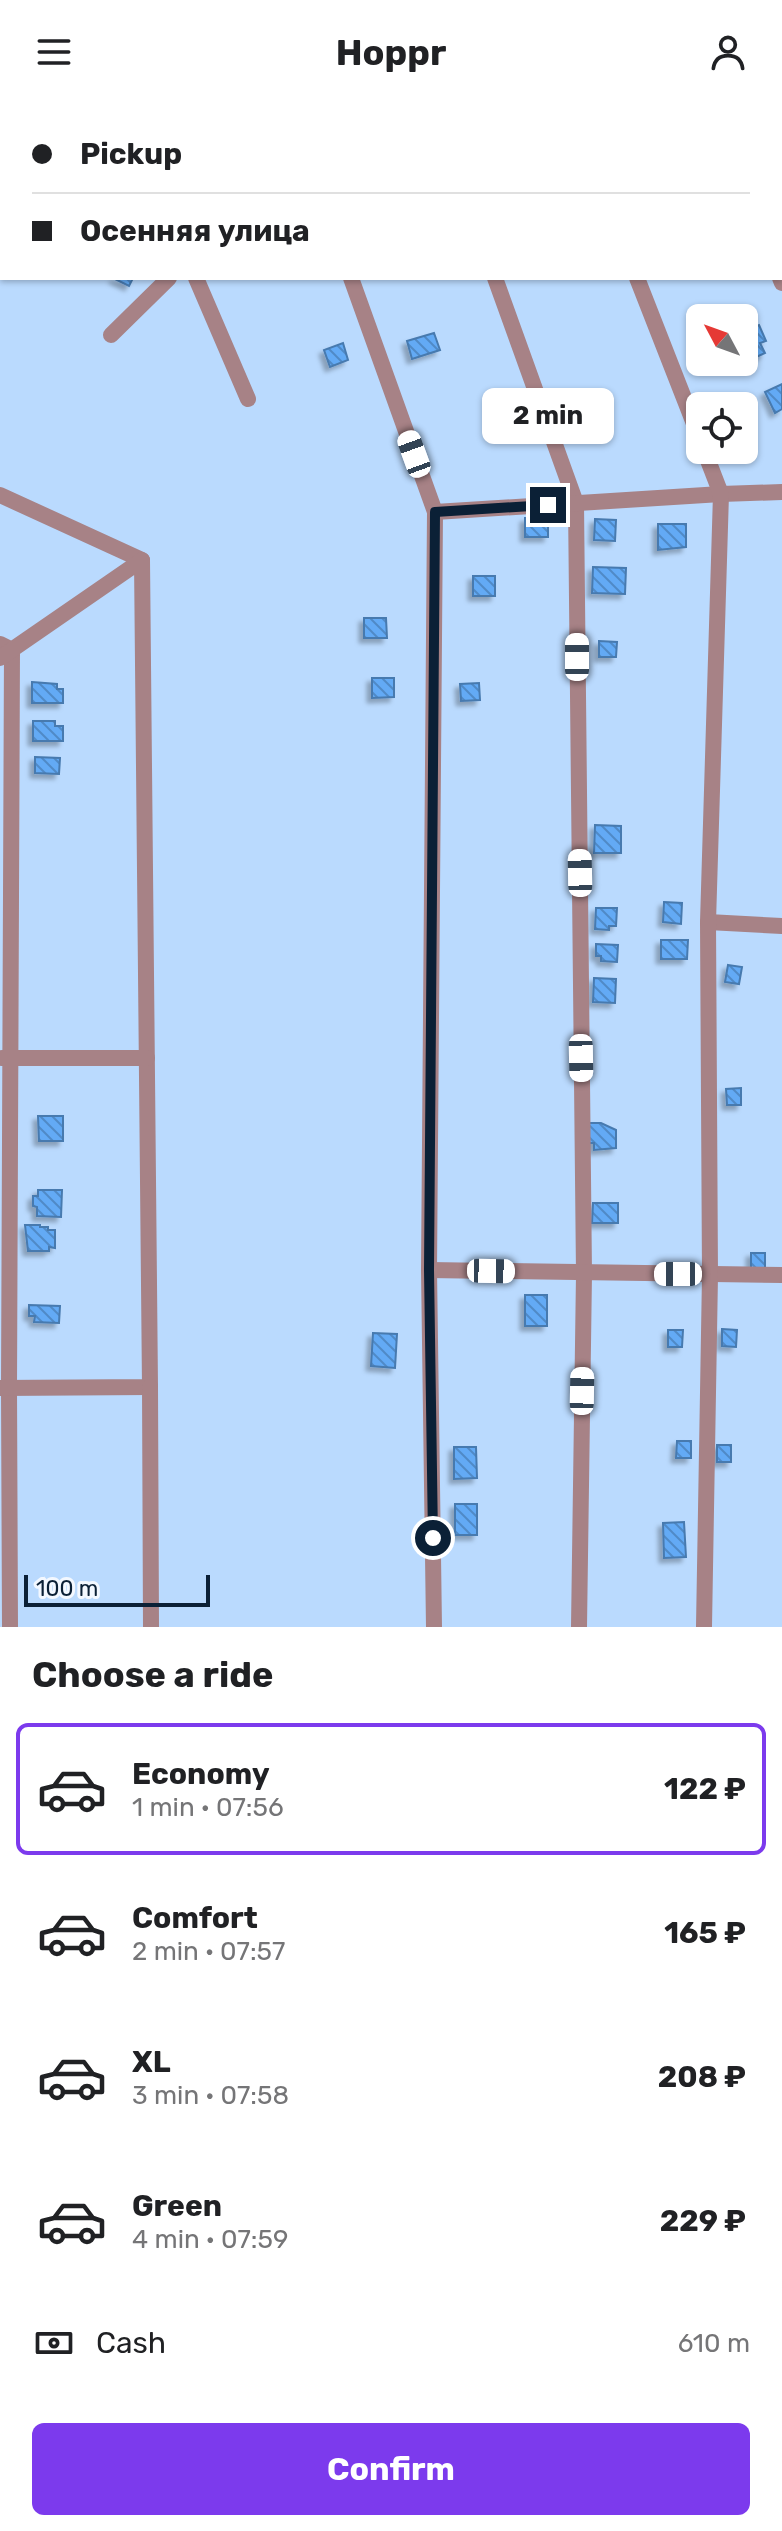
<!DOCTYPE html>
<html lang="en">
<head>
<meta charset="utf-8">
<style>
	body { margin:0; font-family:Rubik,sans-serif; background:#f2f2f2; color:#202124; height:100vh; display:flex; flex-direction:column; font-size:30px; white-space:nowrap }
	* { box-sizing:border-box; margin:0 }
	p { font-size:26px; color:#757577 }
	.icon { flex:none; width:44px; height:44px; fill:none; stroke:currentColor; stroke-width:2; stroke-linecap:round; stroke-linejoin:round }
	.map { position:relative; height:1523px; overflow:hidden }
	.side { display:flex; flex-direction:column; background:#fff; flex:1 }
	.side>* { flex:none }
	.guide { position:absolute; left:0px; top:0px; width:782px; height:176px; box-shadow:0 2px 6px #0004; display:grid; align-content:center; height:176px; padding:0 32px; background:#fff }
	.needle { width:52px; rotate:311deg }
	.buttons { position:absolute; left:686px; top:200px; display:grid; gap:16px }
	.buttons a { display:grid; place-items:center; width:72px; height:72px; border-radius:12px; background:#fff; box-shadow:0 2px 6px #0004; font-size:40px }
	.scale { position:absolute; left:24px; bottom:20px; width:186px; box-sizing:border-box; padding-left:8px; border:4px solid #0b2036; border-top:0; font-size:22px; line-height:28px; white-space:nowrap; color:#0b2036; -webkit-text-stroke:6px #f3f8ff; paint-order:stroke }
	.end { position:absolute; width:36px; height:36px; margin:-18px; border:10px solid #0b2036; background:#fff; box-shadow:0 0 0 4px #fff }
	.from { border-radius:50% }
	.bubble { position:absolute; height:56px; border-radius:12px; background:#fff; box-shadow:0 2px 6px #0004; font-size:26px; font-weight:700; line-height:56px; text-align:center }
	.car { position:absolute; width:24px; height:48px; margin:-24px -12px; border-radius:10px; box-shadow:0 0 6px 2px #0007; background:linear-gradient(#fff 24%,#345 0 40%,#fff 0 76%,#345 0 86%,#fff 0) }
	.guide b { display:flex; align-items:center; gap:28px; height:76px; font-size:30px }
	.guide b+b { border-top:2px solid #e0e0e0 }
	.guide i { width:20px; height:20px; background:#202124 }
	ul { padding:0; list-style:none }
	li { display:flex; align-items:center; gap:24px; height:132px; margin:0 16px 12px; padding:0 16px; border:4px solid transparent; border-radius:12px }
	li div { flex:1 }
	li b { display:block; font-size:30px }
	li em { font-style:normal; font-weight:700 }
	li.active { border-color:#7c3aed }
	li>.icon { width:72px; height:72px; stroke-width:1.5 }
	h2 { padding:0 32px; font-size:36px; line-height:96px }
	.pay { display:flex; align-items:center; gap:20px; height:88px; padding:0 32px; font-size:30px }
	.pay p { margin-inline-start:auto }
	.primary-button { display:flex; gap:16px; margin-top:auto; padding:16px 32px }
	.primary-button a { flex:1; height:92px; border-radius:12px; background:#7c3aed; color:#fff; font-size:32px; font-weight:700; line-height:92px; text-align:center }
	header { display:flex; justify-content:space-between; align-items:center; height:104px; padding:0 32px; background:#fff; font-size:36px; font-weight:700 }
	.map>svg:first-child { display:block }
</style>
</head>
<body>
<header><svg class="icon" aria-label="menu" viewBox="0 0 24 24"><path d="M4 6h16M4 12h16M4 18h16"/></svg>Hoppr<svg class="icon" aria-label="person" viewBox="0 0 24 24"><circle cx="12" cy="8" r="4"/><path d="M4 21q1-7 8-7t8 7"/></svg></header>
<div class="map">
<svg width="782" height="1523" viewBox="0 0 782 1523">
	<defs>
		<pattern id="building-back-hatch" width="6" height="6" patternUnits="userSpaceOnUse" patternTransform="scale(2)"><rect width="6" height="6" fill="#63aaf5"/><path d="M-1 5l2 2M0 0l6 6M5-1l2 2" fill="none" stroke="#508ac7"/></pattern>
		<filter id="shadow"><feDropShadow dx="-4.5" dy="4.5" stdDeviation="2" flood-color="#0004"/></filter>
	</defs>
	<rect width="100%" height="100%" fill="#badafe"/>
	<g fill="url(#building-back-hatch)" stroke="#477aaf" stroke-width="2" filter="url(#shadow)">
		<polygon points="113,174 133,174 129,182"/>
		<polygon points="759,221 766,237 760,239 765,249 739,261 737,258 744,258 744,228"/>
		<polygon points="434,229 440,246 412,255 407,237"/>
		<polygon points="343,239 348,256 330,263 324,246"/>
		<polygon points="782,280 782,305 775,309 765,288"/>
		<rect x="525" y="414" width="23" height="19"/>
		<polygon points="595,415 616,416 615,437 594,436"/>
		<polygon points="658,420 686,420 686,443 658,446"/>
		<polygon points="593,463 626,464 625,490 592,489"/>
		<rect x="473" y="472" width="22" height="20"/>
		<polygon points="364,514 386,514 387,534 364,534"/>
		<polygon points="599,537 617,538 616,553 599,553"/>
		<polygon points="372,574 394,574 394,593 372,594"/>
		<polygon points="32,578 57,580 57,585 63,585 63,599 32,599"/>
		<polygon points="479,579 480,596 461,597 460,580"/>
		<polygon points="33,617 55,617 55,622 63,622 63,637 33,637"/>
		<polygon points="35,653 60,654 59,670 35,669"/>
		<polygon points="595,721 621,722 621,749 594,749"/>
		<polygon points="664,798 682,799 681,820 663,818"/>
		<polygon points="596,804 617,804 616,822 609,822 609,826 595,825"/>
		<polygon points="661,836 688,836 687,855 661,855"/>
		<polygon points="596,840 618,841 617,858 601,857 601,852 596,852"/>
		<polygon points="728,861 742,863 739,880 725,878"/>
		<polygon points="594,874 616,875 615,899 593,898"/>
		<polygon points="741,984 741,1001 727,1001 726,985"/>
		<polygon points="38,1012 63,1012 63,1037 39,1037"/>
		<polygon points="585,1019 601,1019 616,1026 616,1044 594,1046 594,1039 585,1039"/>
		<polygon points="38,1086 62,1086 61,1113 37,1112 37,1103 33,1102 33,1092 38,1092"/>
		<polygon points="593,1099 618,1099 618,1119 592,1119"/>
		<polygon points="25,1121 40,1121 40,1123 48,1123 48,1126 55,1126 55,1144 49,1143 49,1147 28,1147"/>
		<rect x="751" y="1149" width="14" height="17"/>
		<rect x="525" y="1191" width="22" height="31"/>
		<polygon points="29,1201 60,1202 59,1219 34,1218 35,1212 29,1212"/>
		<polygon points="722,1225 737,1226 736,1243 722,1242"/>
		<polygon points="668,1226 683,1226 682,1243 668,1243"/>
		<polygon points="373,1229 397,1230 395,1264 371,1262"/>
		<polygon points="677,1337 691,1337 691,1354 676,1354"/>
		<rect x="717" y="1341" width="14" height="17"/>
		<polygon points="454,1343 476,1343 477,1374 454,1375"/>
		<rect x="455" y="1400" width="22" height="31"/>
		<polygon points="684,1418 686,1453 664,1454 663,1419"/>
	</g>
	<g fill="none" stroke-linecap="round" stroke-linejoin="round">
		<g stroke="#a78286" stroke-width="16">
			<polyline points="192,0 196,2"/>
			<polyline points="418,0 420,2"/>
			<polyline points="570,0 571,2"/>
			<polyline points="716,0 717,2"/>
			<polyline points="342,2 344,0"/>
			<polyline points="0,68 2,69"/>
			<polyline points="196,174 248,295"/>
			<polyline points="351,174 435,408 429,1166 434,1523"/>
			<polyline points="495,174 576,399 584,1170 579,1523"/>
			<polyline points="637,174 700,335"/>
			<polyline points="780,174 782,179"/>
			<polyline points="111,231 169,174"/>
			<polyline points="0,391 142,456"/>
			<polyline points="435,408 721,390 782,388"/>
			<polyline points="0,540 12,546 9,1284 10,1523"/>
			<polyline points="0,554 142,456 150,1283 0,1284"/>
			<polyline points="708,818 782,822"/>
			<polyline points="2,954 147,954"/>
			<polyline points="429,1166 782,1171"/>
			<polyline points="150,1283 151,1523"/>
			<polyline points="704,1523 710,1171 708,818 721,390 704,346"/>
		</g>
	</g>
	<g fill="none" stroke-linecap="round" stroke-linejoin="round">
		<polyline stroke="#0b2036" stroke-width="10" points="433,1434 429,1166 435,408 548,401"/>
	</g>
</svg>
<div class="buttons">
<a><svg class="needle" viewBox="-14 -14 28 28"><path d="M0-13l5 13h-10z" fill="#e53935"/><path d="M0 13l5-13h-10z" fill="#757577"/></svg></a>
<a><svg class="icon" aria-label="locate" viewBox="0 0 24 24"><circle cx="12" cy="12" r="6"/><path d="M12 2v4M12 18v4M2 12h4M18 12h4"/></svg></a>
</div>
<div class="scale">100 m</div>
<i class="end from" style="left:433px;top:1434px"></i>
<i class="end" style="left:548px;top:401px"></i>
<div class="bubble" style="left:482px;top:284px;width:132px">2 min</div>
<i class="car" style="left:414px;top:350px;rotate:340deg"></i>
<i class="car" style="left:577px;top:553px;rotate:0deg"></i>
<i class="car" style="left:580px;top:769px;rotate:359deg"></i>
<i class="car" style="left:581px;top:954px;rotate:179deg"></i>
<i class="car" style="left:491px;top:1167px;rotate:91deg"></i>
<i class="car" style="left:678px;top:1170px;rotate:270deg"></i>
<i class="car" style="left:582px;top:1287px;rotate:1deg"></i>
<div class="guide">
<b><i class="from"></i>Pickup</b>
<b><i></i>Осенняя улица</b>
</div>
</div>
<section class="side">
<h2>Choose a ride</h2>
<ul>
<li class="active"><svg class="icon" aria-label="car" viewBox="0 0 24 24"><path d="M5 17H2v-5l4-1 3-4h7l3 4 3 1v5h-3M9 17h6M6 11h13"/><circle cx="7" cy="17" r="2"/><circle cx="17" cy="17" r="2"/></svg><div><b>Economy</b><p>1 min · 07:56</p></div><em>122 ₽</em></li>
<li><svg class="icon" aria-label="car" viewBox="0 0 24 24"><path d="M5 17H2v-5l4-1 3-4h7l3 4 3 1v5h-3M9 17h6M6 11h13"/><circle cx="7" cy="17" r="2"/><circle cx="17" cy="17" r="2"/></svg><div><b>Comfort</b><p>2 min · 07:57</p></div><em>165 ₽</em></li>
<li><svg class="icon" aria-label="car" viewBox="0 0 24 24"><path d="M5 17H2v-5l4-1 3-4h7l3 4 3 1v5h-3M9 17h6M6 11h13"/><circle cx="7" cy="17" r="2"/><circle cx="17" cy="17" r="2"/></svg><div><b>XL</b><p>3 min · 07:58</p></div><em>208 ₽</em></li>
<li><svg class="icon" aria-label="car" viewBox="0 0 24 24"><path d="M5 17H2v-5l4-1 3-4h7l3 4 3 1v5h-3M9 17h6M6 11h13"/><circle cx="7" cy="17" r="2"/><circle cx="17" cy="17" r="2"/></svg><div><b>Green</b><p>4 min · 07:59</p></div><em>229 ₽</em></li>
</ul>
<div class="pay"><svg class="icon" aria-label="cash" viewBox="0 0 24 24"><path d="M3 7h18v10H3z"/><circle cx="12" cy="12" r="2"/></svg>Cash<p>610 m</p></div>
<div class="primary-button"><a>Confirm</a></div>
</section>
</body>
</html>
